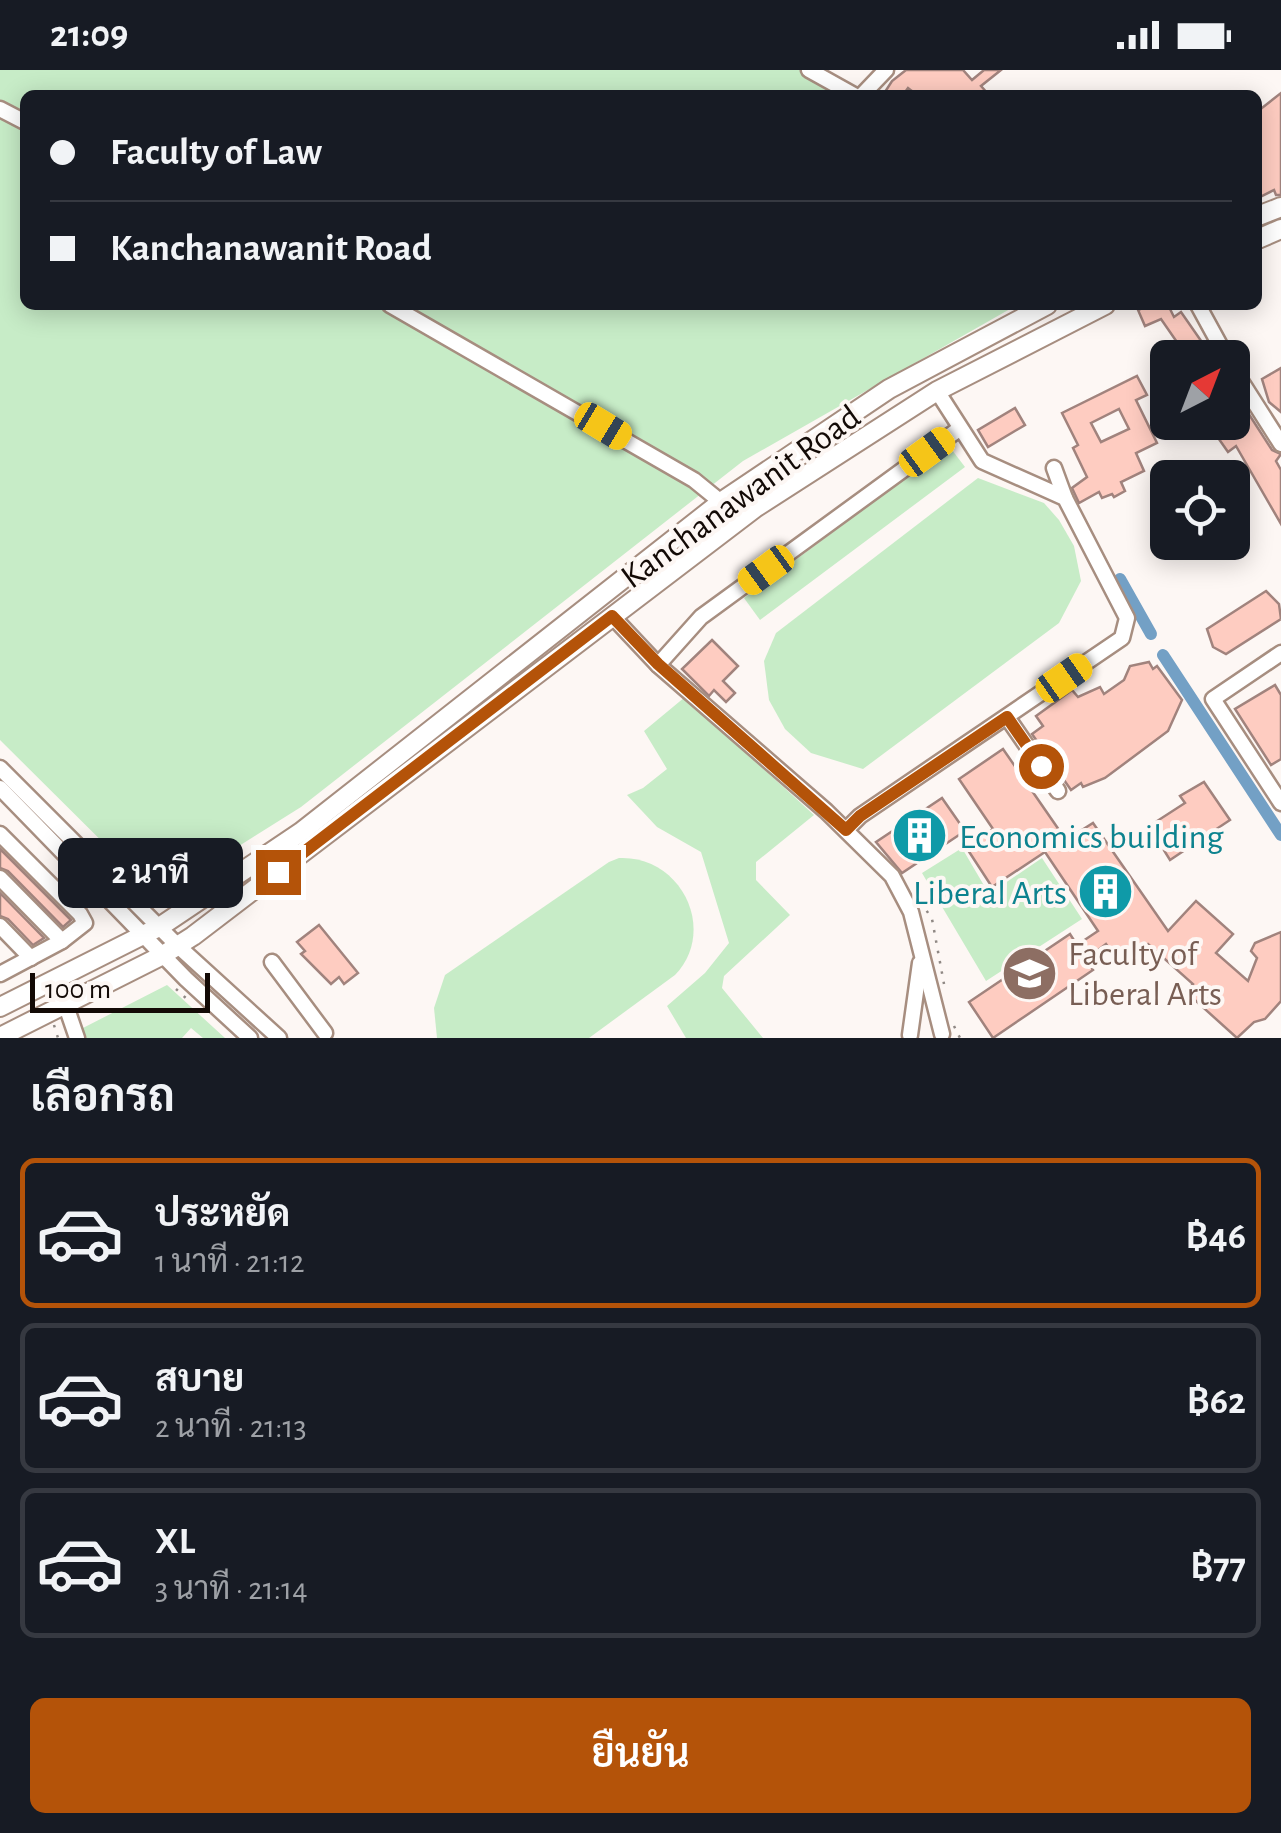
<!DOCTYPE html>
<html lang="th">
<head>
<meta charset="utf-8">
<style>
	body { margin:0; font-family:"Alegreya Sans",Sarabun,sans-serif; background:#20242c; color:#f1f3f6; height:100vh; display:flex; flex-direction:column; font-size:38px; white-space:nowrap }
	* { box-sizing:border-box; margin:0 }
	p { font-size:32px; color:#9ea1a6 }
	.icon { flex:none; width:55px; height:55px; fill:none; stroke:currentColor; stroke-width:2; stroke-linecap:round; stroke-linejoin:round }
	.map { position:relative; height:968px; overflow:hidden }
	.drawer { display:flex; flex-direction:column; background:#171b24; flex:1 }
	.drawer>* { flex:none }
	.banner { position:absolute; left:20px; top:20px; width:1242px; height:220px; border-radius:15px; box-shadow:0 5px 25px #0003; display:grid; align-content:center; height:220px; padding:0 30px; background:#171b24 }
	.needle { width:65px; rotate:42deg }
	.controls { position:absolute; left:1150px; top:270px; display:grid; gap:20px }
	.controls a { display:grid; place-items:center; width:100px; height:100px; border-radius:15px; background:#171b24; box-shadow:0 5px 25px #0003; font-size:50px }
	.scale { position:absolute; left:30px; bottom:25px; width:180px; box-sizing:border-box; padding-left:10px; border:5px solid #130a06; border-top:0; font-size:28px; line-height:35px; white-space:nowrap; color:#130a06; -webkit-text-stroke:8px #fdf7f4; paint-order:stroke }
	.end { position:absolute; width:45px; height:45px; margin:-22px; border:12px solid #b45309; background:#fff; box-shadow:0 0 0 5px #fff }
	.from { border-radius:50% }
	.bubble { position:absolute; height:70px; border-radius:15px; background:#171b24; box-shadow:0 5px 25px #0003; font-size:32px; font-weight:600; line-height:70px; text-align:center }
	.car { position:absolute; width:30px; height:60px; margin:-30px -15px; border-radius:12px; box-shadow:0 0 8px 2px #0007; background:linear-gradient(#f5c518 24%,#345 0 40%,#f5c518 0 76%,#345 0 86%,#f5c518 0) }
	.banner b { display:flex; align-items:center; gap:35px; height:95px; font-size:38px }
	.banner b+b { border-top:2px solid #363941 }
	.banner i { width:25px; height:25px; background:#f1f3f6 }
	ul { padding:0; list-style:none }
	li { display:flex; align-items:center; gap:30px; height:150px; margin:0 20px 15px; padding:0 10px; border:5px solid #363941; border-radius:15px }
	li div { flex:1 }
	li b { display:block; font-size:38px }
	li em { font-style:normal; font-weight:600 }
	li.on { border-color:#b45309 }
	li>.icon { width:90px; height:90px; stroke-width:1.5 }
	h2 { padding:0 30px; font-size:45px; line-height:120px }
	.button { display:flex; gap:20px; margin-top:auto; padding:20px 30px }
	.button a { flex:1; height:115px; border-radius:15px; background:#b45309; color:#fff; font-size:40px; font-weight:600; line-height:115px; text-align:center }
	.status { display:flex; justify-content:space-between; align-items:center; height:70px; padding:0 50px; background:#171b24; direction:ltr }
	.status svg { height:28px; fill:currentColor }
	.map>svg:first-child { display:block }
</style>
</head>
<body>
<div class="status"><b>21:09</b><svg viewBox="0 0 49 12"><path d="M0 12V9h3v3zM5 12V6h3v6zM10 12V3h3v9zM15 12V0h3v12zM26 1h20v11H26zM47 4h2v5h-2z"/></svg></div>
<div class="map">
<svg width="1281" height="968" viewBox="0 0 1281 968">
	<rect width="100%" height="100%" fill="#fdf7f4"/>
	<g fill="#c7ecc7">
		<polygon points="0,0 801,0 847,25 25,25 25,235 1017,235 743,391 301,737 158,827 0,670"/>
		<polygon points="949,376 965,397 760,550 744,528"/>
		<polygon points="978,408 1044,433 1059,450 1074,476 1081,511 1059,553 863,699 811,683 785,659 769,630 764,591 776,563"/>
		<polygon points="685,627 814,745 756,792 756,810 790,845 724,906 722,918 763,968 686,968 667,936 705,903 729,873 701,782 657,757 627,725 643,718 667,699 644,661"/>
		<polygon points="962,778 989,824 1042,788 1082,849 986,911 922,803"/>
		<path d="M619,788C681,785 718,860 675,905L589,968H437L434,938L445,905L609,792Z"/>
		<polygon points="167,915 225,968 203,968 191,958 182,968 83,968 81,959"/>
	</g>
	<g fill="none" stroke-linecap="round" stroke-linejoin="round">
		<g stroke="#73a0c5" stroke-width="12">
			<polyline points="1120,509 1151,564"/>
			<polyline points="1163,585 1281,765"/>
		</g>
	</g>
	<g fill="#feccc1" stroke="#a1837d" stroke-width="2.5" fill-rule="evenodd">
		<polygon points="906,0 963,0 972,10 984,0 1001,0 981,16 989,25 917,25 908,18 903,25 883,25 892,11"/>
		<polygon points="1281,23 1281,125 1276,125 1274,120 1258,128 1258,41"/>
		<polygon points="1149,235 1168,235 1174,247 1181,242 1213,288 1188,288 1161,249 1145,256 1138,240"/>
		<polygon points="1281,298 1281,342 1269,332 1262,309"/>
		<path d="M1137,306L1147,325L1136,330L1157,373L1136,383L1144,401L1121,412L1125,421L1114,427L1112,424L1102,428L1099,422L1079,433L1072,418L1087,407L1073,378L1078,375L1062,343ZM1119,339L1129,359L1101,372L1091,353Z"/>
		<polygon points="1232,318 1272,380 1281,384 1276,391 1281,400 1281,454 1236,376 1228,382 1207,352 1232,352"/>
		<polygon points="1015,338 1025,355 988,377 978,360"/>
		<polygon points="1266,521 1279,534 1281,549 1226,584 1213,577 1207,559"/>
		<polygon points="712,570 738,596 723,611 735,623 726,632 714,620 709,626 682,599"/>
		<polygon points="1149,592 1153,599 1157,596 1182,630 1168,661 1105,708 1083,717 1081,713 1071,720 1032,664 1043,656 1036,646 1072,620 1078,627 1100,617 1104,624 1124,610 1130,596"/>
		<polygon points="1275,615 1281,625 1281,689 1271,695 1235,639"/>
		<polygon points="1003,679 1066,770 1093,753 1168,861 1196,831 1233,864 1216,883 1248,911 1257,888 1251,881 1255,873 1281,862 1281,931 1265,949 1254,952 1237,968 1186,922 1193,914 1148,874 1120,893 1106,874 1086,889 1093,900 993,968 969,932 1070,864 1077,875 1098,861 1045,782 992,817 966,777 993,759 959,709"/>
		<polygon points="1204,712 1230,750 1170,790 1157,769 1162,765 1154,753 1185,733 1180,726"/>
		<polygon points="942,728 965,761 902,803 876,772"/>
		<polygon points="0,779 71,850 63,857 8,801 0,798"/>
		<polygon points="0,823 44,868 33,875 8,849 0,846"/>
		<polygon points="319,855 358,903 344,914 339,907 331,914 301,884 305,881 297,872"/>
	</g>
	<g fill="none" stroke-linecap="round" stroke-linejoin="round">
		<defs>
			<g id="minor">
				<polyline points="809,0 854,25"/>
				<polyline points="862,25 886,0"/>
				<polyline points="0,39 25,52"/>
				<polyline points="390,235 694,410 721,432"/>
				<polyline points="1198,235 1227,288"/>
				<polyline points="1232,297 1281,374"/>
				<polyline points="1054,398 1065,428"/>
				<polyline points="612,546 658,595 826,741 892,806 911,842 942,964"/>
				<polyline points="1281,583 1213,629 1281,733"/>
				<polyline points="658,595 701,547 959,359"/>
				<polyline points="1007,647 1058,721"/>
				<polyline points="0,698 178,876 279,968"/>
				<polyline points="0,718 186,909 250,968"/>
				<polyline points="846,760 860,746 1122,568 1127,548 1065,428 982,391 937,321"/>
				<polyline points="0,764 80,844 85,853 62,871 0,904"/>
				<polyline points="0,808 62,871"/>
				<polyline points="0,856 31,888"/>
				<polyline points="272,892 325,963"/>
				<polyline points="66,936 77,968"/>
				<polyline points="910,965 920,893"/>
			</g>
			<g id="major">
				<polyline points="1258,146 1281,137"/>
				<polyline points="1258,169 1281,159"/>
				<polyline points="0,937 161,856 301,762 721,432 889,319 1047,235"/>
				<polyline points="0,967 163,885 193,866 755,438 937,321 1105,235"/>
			</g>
		</defs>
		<use href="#minor" stroke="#a78e80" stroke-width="19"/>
		<use href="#major" stroke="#a78e80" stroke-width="22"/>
		<g stroke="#8f8884" stroke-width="2.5" stroke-dasharray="2.5 8" stroke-linecap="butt">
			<polyline points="921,832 932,849 944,914"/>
			<polyline points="176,919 188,930"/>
			<polyline points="54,955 58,968"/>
			<polyline points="954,956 960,968"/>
		</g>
		<use href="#minor" stroke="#fff" stroke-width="14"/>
		<use href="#major" stroke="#fff" stroke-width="18"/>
	</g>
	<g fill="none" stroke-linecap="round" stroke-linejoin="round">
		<polyline stroke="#b45309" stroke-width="12" points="278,802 612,546 658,594 846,760 860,746 1007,647 1041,696"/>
	</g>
	<defs>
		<symbol id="building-disc" viewBox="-11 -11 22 22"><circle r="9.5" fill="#0f9aa8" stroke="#fdf7f4"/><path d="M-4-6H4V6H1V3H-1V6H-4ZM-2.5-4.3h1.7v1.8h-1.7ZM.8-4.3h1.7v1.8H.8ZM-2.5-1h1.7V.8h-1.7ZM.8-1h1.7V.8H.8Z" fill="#fff"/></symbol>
		<symbol id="university-disc" viewBox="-11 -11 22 22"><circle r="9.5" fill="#8d6e63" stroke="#fdf7f4"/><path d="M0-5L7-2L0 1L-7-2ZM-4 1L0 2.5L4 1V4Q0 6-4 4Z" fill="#fff"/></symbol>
	</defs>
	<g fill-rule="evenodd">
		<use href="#building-disc" x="888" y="734" width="63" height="63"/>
		<use href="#building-disc" x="1074" y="790" width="63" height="63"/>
		<use href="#university-disc" x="998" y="872" width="63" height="63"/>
	</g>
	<g text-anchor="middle" stroke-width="8" stroke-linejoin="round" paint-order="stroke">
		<g font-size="35" fill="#130a06" stroke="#fdf7f4">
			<text transform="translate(740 426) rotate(-36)" y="12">Kanchanawanit Road</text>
		</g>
		<g font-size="35" fill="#0d838f" stroke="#fdf7f4" text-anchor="start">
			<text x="959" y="778">Economics building</text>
			<text x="1067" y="834" text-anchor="end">Liberal Arts</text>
		</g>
		<g font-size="35" fill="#785e54" stroke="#fdf7f4" text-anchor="start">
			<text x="1068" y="895">Faculty of<tspan x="1068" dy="40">Liberal Arts</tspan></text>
		</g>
	</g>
</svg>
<div class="controls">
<a><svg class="needle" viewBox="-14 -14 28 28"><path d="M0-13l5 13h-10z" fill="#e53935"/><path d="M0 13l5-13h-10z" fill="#9ea1a6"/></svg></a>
<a><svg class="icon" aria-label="locate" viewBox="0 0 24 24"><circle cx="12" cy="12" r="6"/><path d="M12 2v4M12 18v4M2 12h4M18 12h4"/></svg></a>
</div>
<div class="scale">100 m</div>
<i class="end from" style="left:1041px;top:696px"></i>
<i class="end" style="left:278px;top:802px"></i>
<div class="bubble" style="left:58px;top:768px;width:185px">2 นาที</div>
<i class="car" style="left:603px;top:356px;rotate:121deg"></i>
<i class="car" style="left:927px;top:382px;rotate:54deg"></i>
<i class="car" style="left:766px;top:500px;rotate:234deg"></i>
<i class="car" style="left:1064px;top:608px;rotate:55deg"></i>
<div class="banner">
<b><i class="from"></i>Faculty of Law</b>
<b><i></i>Kanchanawanit Road</b>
</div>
</div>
<section class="drawer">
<h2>เลือกรถ</h2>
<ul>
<li class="on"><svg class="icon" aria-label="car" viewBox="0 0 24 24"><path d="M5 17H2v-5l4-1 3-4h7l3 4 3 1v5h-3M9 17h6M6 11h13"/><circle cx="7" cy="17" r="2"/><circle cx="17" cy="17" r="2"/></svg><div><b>ประหยัด</b><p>1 นาที · 21:12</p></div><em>฿46</em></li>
<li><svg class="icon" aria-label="car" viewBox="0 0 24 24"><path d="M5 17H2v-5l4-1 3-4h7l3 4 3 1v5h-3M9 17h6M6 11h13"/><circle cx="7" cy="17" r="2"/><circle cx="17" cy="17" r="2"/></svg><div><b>สบาย</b><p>2 นาที · 21:13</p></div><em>฿62</em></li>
<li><svg class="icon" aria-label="car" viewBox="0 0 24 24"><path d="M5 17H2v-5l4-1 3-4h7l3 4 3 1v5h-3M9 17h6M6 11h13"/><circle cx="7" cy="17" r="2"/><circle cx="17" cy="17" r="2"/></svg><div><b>XL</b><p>3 นาที · 21:14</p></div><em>฿77</em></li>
</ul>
<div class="button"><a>ยืนยัน</a></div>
</section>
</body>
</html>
